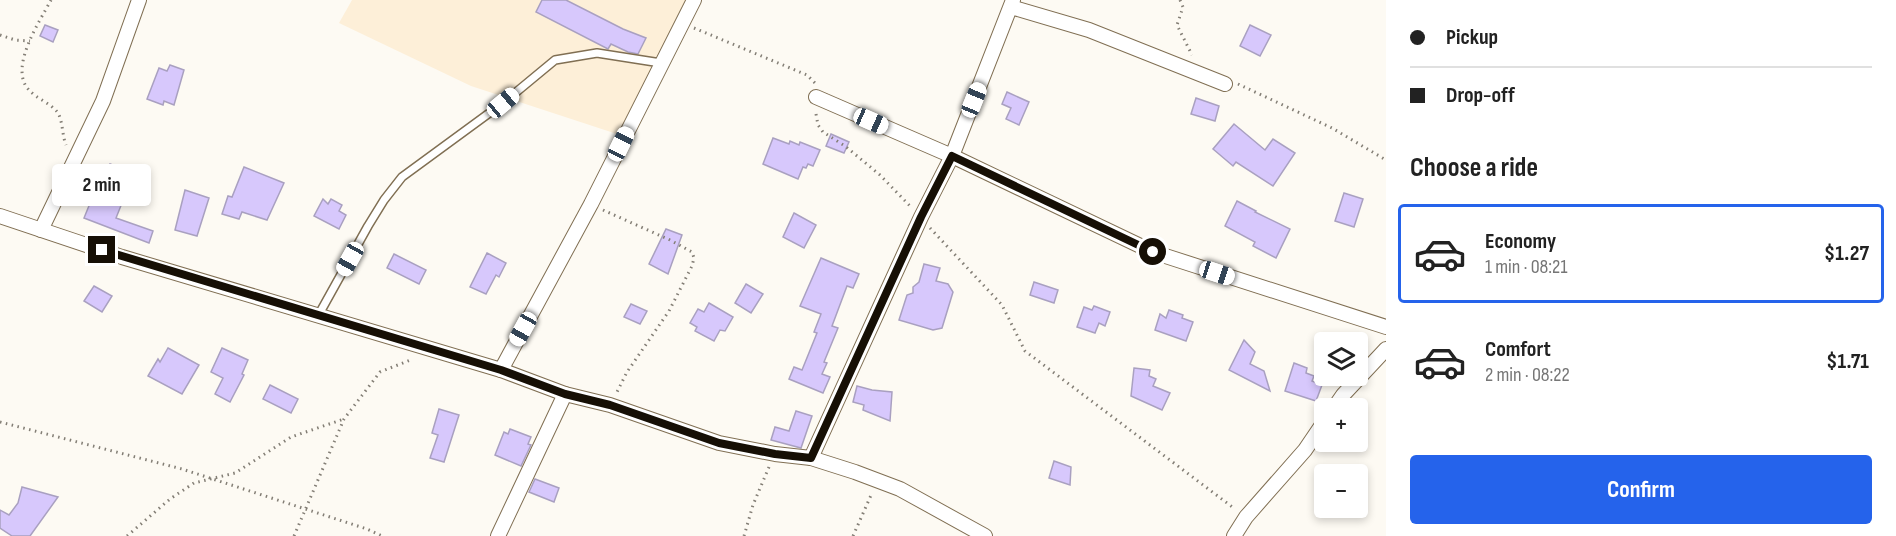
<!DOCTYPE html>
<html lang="en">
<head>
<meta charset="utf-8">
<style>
	body { margin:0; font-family:"Sofia Sans Condensed",sans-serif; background:#f2f2f2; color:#222; height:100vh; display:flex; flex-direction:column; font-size:22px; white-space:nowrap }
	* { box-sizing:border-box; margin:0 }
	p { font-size:20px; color:#767676 }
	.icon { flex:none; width:33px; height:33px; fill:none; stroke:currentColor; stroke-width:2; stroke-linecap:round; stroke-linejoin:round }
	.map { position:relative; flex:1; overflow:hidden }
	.panel { display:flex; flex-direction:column; background:#fff; width:510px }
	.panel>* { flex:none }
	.hud { display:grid; align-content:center; height:132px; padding:0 24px; background:#fff }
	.controls { position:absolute; left:1314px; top:332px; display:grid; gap:12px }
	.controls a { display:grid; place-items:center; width:54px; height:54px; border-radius:6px; background:#fff; box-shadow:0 3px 9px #0003; font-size:30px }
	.end { position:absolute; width:27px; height:27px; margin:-14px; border:8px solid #160f05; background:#fff; box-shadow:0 0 0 3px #fff }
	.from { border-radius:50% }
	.bubble { position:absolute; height:42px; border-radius:6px; background:#fff; box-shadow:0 3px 9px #0003; font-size:20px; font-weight:700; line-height:42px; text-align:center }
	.car { position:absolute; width:18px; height:36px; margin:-18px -9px; border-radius:8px; box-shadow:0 0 4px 2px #0007; background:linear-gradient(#fff 24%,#345 0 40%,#fff 0 76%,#345 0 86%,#fff 0) }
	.hud b { display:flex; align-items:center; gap:21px; height:57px; font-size:22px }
	.hud b+b { border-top:2px solid #e0e0e0 }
	.hud i { width:15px; height:15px; background:#222 }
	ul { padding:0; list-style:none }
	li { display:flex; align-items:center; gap:18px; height:99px; margin:0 12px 9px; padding:0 12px; border:3px solid transparent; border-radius:6px }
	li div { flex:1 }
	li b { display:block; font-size:22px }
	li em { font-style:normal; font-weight:700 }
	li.on { border-color:#2563eb }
	li>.icon { width:54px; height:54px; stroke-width:1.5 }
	h2 { padding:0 24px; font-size:27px; line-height:72px }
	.action { display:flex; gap:12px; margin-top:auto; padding:12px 24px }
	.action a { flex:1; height:69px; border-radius:6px; background:#2563eb; color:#fff; font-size:24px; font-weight:700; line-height:69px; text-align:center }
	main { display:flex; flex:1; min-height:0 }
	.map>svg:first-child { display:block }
</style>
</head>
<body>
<main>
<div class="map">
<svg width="1386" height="536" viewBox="0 0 1386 536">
	<rect width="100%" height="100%" fill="#fdfaf3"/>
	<polygon fill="#fdefd8" points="352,0 689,0 620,135 471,86 339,23"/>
	<g fill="#d7c8fc" stroke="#a9a0c0" stroke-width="1.5">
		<polygon points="542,0 566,0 623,29 646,38 638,54 628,52 611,44 608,49 536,12"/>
		<polygon points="45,25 58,30 53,42 40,36"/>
		<polygon points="1250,25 1271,35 1260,56 1240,46"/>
		<polygon points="170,65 184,70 174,105 164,101 163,105 147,99 159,68 167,71"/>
		<polygon points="1007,92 1029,102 1019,125 1006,119 1011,108 1002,104"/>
		<polygon points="1196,98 1219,106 1215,121 1191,114"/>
		<polygon points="1234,124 1265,150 1273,139 1295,153 1273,186 1236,162 1233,166 1213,149"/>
		<polygon points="831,134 849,142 844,153 826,146"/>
		<polygon points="773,138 789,144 790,141 799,145 800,142 820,150 813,166 808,164 806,168 803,167 798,179 763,164"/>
		<polygon points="110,164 134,173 116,218 153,231 149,243 84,218 95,191 98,193"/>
		<polygon points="244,167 284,183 267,220 242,212 239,219 222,214 228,196 232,197"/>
		<polygon points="185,190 209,198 197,236 175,230"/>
		<polygon points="1344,193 1363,199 1354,227 1335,221"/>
		<polygon points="323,199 328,204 331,199 342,205 339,211 346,215 339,229 314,216"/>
		<polygon points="1237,201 1256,211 1255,212 1290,229 1276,258 1253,246 1255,242 1225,226"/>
		<polygon points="794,213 816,225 804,248 783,237"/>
		<polygon points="666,229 682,235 668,274 649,264"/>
		<polygon points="487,253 506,263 499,277 496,275 486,294 470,287"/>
		<polygon points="394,254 426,270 419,284 387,268"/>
		<polygon points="821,258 859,274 853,288 847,286 832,326 838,328 824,362 827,363 822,374 830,377 823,393 789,379 794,367 802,370 817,333 814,332 821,314 800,306"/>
		<polygon points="924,264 940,268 936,281 948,284 953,292 942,328 933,330 899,320 907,295 913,293 913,287 919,282"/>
		<polygon points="1034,282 1058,290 1054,303 1030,295"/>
		<polygon points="746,284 763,294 751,313 735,303"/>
		<polygon points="94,286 112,296 102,312 84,301"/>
		<polygon points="709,303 733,317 725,331 720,330 714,341 695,331 697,327 690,323 698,309 704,312"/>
		<polygon points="631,304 647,311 640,324 624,317"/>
		<polygon points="1094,306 1110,312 1105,326 1099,323 1095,333 1077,327 1084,307 1092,310"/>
		<polygon points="1169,310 1183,315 1182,318 1193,322 1186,341 1155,330 1160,314 1166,318"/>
		<polygon points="1244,340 1255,352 1250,364 1264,371 1270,391 1229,370"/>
		<polygon points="168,348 199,365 182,394 148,376 158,359 160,362"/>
		<polygon points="222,348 248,360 242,374 244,375 230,402 215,394 223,378 211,372"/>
		<polygon points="1294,363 1307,368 1306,373 1314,376 1312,381 1322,385 1316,401 1285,391"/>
		<polygon points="1134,368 1150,370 1149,376 1156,379 1153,386 1170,393 1162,410 1131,396"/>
		<polygon points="270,385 298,399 291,413 263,399"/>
		<polygon points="857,386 872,390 892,392 890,421 863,410 864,405 853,402"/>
		<polygon points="439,409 459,415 444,462 430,458 438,435 432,433"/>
		<polygon points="796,411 812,416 801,448 771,440 775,427 789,431"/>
		<polygon points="510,429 531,437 528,444 531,445 521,466 495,455 504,432 508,434"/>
		<polygon points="1054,461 1071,467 1070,485 1049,478"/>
		<polygon points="535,479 559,488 554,502 529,492"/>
		<polygon points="22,487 58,497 30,536 12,536 0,528 0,510 9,515 18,503"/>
	</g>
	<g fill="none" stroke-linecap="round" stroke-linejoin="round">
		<defs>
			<polyline id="service" points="318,316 368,226 384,200 402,177 503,103 555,60 597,53 661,63"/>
			<g id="minor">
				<polyline points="1011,7 1089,30 1225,84"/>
				<polyline points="816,97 952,156 1153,252 1386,327"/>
				<polyline points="0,216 122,257 501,370 565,394 610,405 719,443 775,454 811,458 855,472 900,489 985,536"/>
				<polyline points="41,230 103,101 139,0"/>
				<polyline points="501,370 591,204 694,0"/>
				<polyline points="1334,408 1343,395 1386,349"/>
				<polyline points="811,458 921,217 952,156 1013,0"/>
				<polyline points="498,536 565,394"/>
				<polyline points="1234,536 1246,517 1305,450 1324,422"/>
			</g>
		</defs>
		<use href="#service" stroke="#806f53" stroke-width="10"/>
		<use href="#minor" stroke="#806f53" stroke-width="16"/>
		<g stroke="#837e75" stroke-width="3" stroke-dasharray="1.5 4.5" stroke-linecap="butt">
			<path d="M51,0C40,21 8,68 29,90C37,99 51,103 58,113C63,122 62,135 66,145"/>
			<polyline points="1180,0 1183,7 1177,25 1192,55"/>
			<polyline points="694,28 807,75 815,83"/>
			<polyline points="0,35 15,40 30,41"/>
			<polyline points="1238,84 1332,128 1386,160"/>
			<polyline points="816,114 818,125 823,132 845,146 880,175 910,206"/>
			<polyline points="603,210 670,240 692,252 694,258 692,266 669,311 627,372 617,392"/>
			<polyline points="930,228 1002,305 1025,351 1235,509"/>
			<polyline points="0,422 182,469 367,529 382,536"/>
			<polyline points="127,536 170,499 194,483 235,473 291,437 344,419"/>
			<polyline points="294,536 344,419 380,372 413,359"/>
			<polyline points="744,536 753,505 769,467"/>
			<polyline points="853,536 872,493"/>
		</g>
		<use href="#service" stroke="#fff" stroke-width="7"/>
		<use href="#minor" stroke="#fff" stroke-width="14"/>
	</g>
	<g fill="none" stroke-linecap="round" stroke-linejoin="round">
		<polyline stroke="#160f05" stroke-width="8" points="102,250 501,370 565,394 610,405 719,443 775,454 811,458 921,217 952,156 1153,252"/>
	</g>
</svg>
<div class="controls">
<a><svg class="icon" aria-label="layers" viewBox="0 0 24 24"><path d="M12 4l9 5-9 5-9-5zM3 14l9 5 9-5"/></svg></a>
<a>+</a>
<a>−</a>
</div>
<i class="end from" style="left:1153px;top:252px"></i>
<i class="end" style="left:102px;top:250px"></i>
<div class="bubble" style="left:52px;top:164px;width:99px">2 min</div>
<i class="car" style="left:974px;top:100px;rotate:22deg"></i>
<i class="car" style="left:503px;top:103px;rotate:50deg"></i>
<i class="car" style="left:871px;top:121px;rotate:114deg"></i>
<i class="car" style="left:621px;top:144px;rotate:26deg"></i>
<i class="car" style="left:350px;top:259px;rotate:209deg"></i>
<i class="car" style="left:1217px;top:273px;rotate:108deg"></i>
<i class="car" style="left:523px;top:329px;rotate:209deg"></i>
</div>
<section class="panel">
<div class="hud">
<b><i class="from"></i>Pickup</b>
<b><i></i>Drop-off</b>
</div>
<h2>Choose a ride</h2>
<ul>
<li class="on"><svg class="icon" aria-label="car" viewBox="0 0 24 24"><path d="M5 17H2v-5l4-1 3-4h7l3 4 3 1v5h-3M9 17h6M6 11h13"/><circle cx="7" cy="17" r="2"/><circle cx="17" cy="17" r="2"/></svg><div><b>Economy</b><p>1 min · 08:21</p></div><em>$1.27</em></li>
<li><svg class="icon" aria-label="car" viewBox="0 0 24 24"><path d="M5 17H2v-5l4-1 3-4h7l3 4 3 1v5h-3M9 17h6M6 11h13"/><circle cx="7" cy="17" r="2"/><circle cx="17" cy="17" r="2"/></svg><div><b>Comfort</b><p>2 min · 08:22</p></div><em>$1.71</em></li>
</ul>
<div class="action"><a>Confirm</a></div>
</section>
</main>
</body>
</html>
